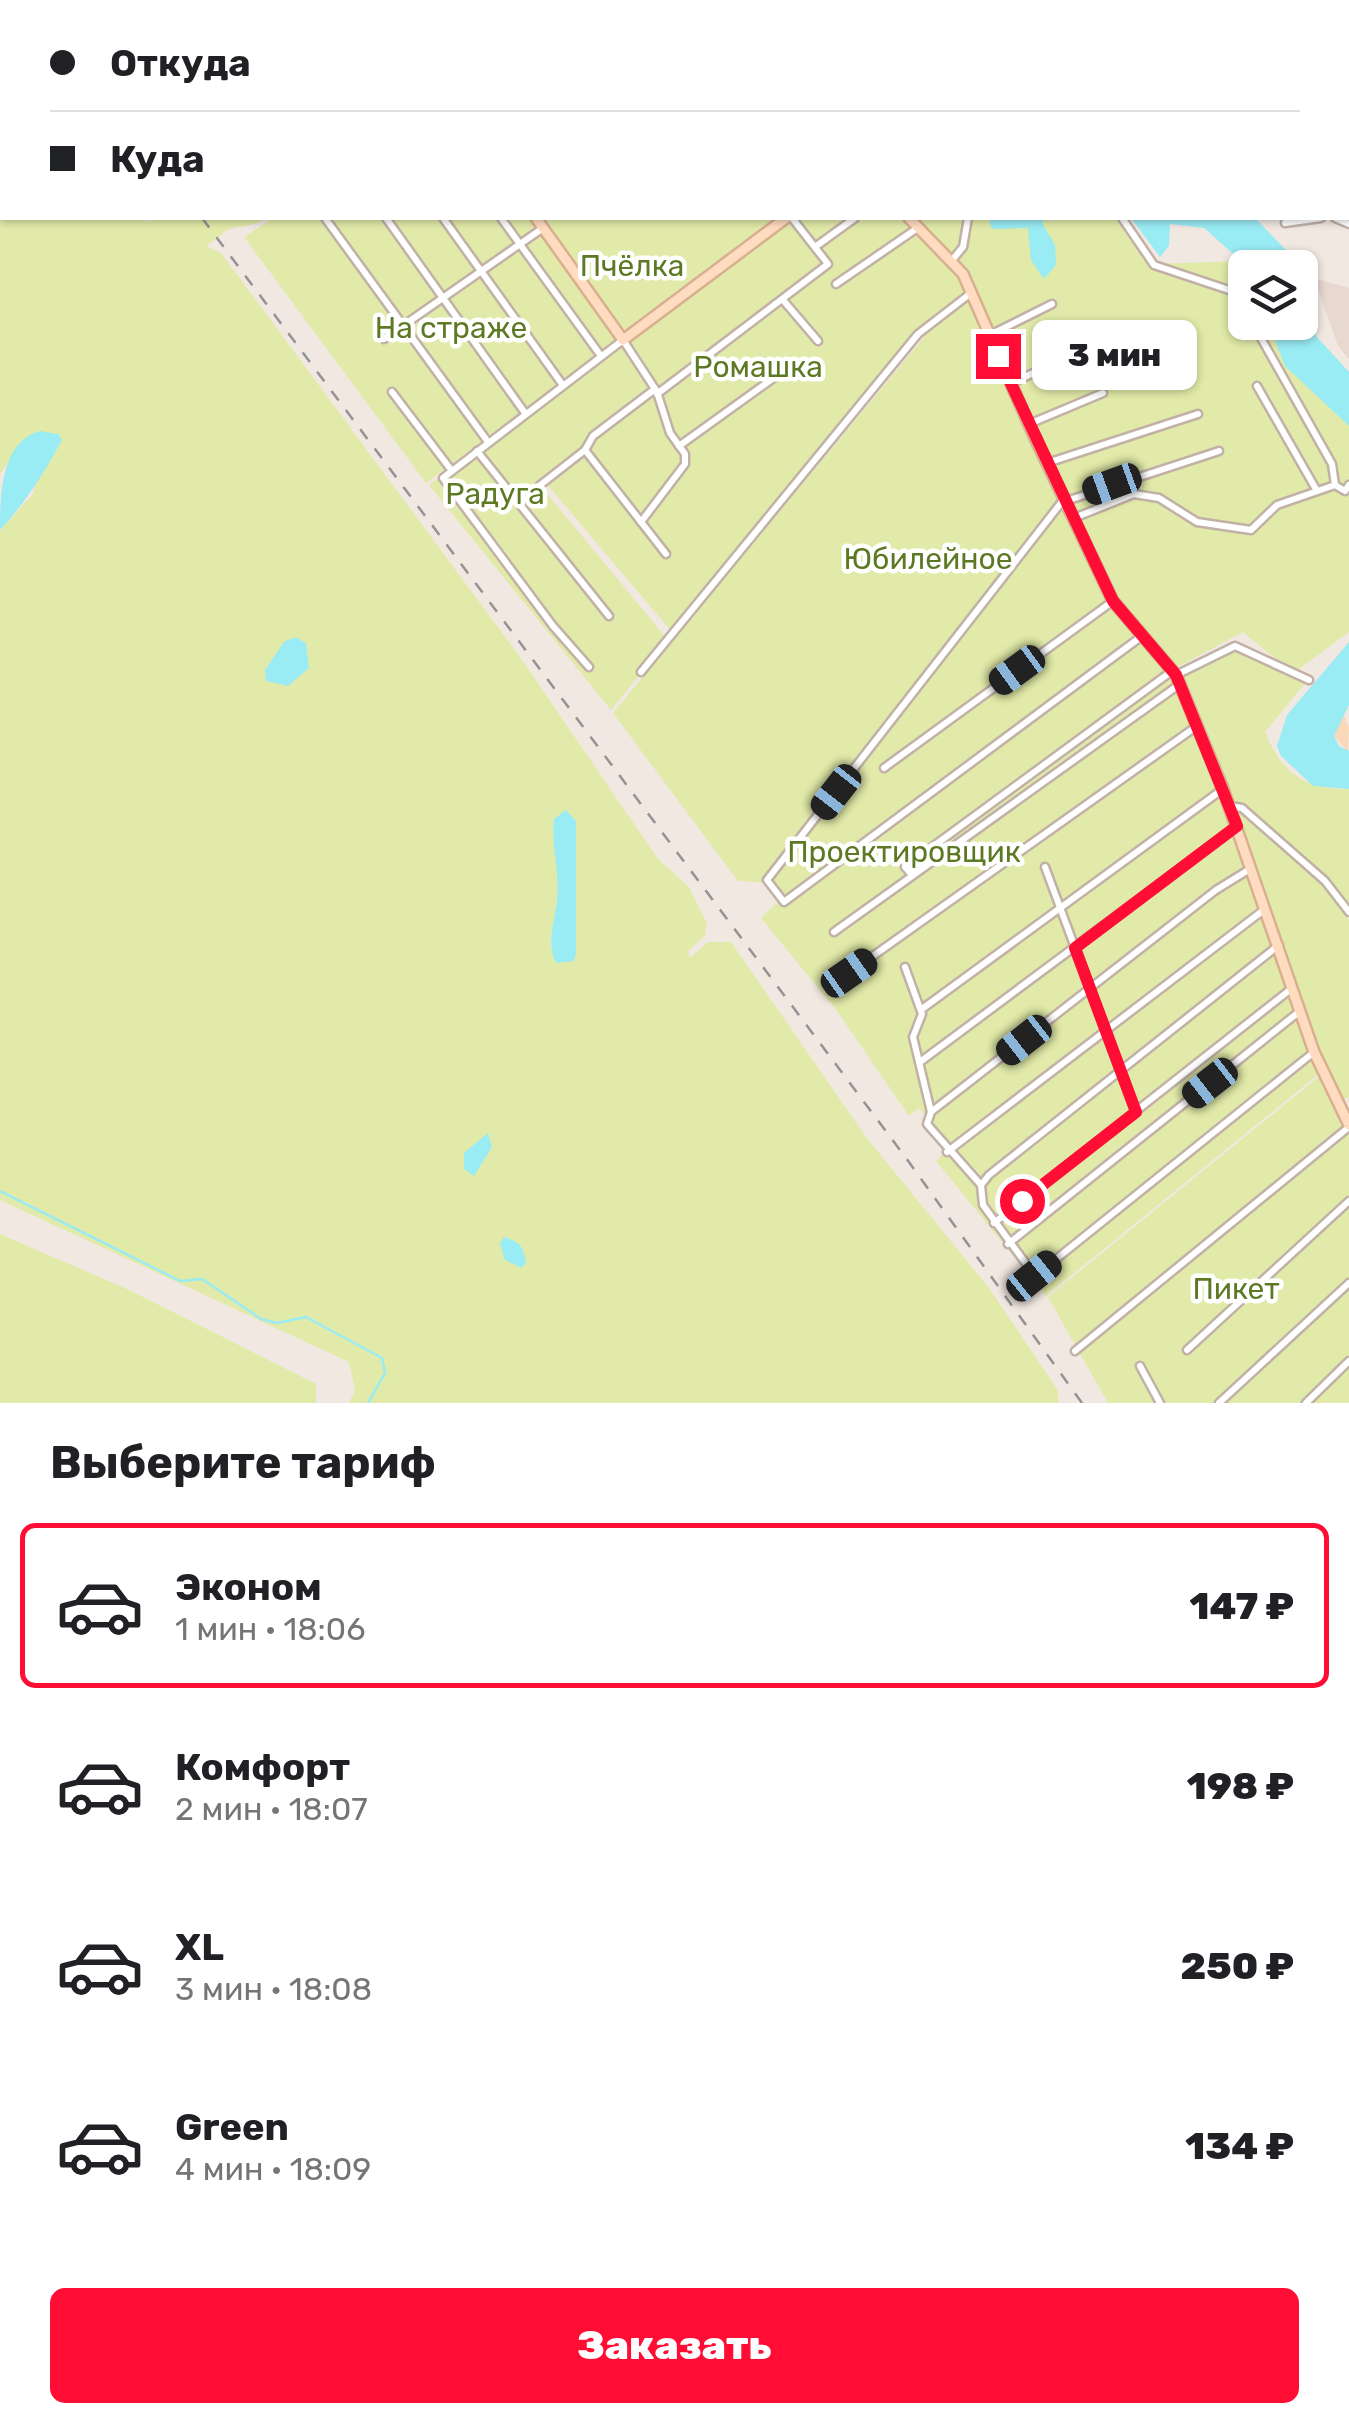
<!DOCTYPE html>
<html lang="ru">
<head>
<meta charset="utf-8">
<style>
	body { margin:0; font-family:Rubik,sans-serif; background:#f6f6f6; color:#202124; height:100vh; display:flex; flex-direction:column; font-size:38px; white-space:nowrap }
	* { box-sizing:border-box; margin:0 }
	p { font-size:32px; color:#757577 }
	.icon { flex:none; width:55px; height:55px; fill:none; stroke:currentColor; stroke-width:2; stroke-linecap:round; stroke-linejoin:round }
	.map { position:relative; height:1403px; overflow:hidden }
	.sheet { display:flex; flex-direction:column; background:#fff; flex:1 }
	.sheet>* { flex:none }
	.top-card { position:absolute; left:0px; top:0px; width:1350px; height:220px; box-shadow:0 2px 8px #0004; display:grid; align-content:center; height:220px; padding:0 50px; background:#fff }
	.fabs { position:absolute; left:1228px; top:250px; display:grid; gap:20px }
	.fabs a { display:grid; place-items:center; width:90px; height:90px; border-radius:15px; background:#fff; box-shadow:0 2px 8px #0004; font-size:50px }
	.end { position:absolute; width:45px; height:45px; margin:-22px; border:12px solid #ff0d34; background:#fff; box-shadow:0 0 0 5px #fff }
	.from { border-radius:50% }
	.bubble { position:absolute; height:70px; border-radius:15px; background:#fff; box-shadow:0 2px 8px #0004; font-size:32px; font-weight:800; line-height:70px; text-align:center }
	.car { position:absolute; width:30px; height:60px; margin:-30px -15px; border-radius:12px; box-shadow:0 0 8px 2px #0007; background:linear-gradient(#222 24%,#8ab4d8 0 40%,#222 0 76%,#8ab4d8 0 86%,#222 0) }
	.top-card b { display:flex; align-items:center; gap:35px; height:95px; font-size:38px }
	.top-card b+b { border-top:2px solid #e0e0e0 }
	.top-card i { width:25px; height:25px; background:#202124 }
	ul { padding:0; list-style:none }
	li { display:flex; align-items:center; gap:30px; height:165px; margin:0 20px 15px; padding:0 30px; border:5px solid transparent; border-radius:15px }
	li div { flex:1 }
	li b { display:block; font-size:38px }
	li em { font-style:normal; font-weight:800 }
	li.active { border-color:#ff0d34 }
	li>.icon { width:90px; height:90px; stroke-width:1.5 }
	h2 { padding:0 50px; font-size:45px; line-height:120px }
	.cta { display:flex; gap:20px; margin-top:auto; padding:20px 50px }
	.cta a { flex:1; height:115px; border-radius:15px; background:#ff0d34; color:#fff; font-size:40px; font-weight:800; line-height:115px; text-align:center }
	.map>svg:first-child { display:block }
</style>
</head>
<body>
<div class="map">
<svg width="1349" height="1403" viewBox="0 0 1349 1403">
	<rect width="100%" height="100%" fill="#f2e8e2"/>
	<polygon fill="#e7d8d0" points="1314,278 1349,288 1349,359 1338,346"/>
	<g fill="#e1eaa8" fill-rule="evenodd">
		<path d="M0,0L16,2H2V218H139L149,222L159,218H263L259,223L229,229L206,246L221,253L520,657L658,859L689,887L707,924L705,936L688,951L690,958L708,942H731L866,1137L989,1288L1057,1389L1059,1403H349L355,1390L349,1362L0,1200V530L33,494L36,479L58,447L8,463L0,474ZM576,862V953L550,947L561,869Z"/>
		<polygon points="65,0 304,0 302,2"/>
		<polygon points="385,0 693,0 694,2 387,2"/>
		<polygon points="784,0 953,0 955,2 786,2"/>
		<polygon points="1040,0 1236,0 1237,2 1040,2"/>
		<polygon points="1250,0 1349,0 1349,126 1348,2"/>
		<polygon points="273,218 531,218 620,341 426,483 244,237"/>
		<polygon points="539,218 783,218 622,333"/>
		<polygon points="788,218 905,218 953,265 968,294 927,326 672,632 545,482 655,388 633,361 650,388 539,484 668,640 611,710 429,485"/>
		<path d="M914,218H1121L1153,264L1239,261L1245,272V322L1275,323L1349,424V632L1294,673L1307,681L1265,732C1282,773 1304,789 1349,789V912L1327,878L1231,801L1179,675L1240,646L1289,670L1243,632L1174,669L1114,594L964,266Z"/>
		<polygon points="971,297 1112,604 1167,666 1217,790 916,1017 1220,792 1320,1073 1046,1296 936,1161 949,1149 919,1108 909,1116 837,1011 761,918 784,896 771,883 738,881 613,713 930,330"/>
		<polygon points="1241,809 1324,883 1349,920 1349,1097 1341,1101 1316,1048 1235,814"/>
		<polygon points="1321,1075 1349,1132 1349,1403 1108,1403 1048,1297"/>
		<polygon points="0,1234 129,1290 316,1384 316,1403 0,1403"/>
	</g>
	<polygon fill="#fad9ba" points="1343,713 1349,728 1348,752 1334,736"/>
	<g fill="#99ecf4">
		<polygon points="988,218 1047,218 1042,223 1055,245 1056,265 1044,279 1031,260 1028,228 992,229"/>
		<polygon points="1131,218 1255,218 1289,253 1294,267 1248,267 1204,228 1170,224 1169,246 1160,257"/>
		<polygon points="1300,289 1316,336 1349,372 1349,426 1285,366 1268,323 1300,322"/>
		<path d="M40,431L58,434L62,440C44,473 26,502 0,530C0,497 0,442 40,431Z"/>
		<polygon points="295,637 306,643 309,668 288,686 266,681 265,670 284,642"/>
		<polygon points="1349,642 1349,705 1334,736 1339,746 1349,751 1349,789 1313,786 1281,756 1277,746 1287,715"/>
		<path d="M566,810L576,821V953L574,961L557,963C545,947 555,919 557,900C560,869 551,847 554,819Z"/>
		<polygon points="488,1133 492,1147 474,1176 464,1169 464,1153"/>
		<path d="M504,1237C520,1241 524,1248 526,1263L521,1268L505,1260L500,1244Z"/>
	</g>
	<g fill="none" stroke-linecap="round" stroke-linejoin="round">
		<polyline stroke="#99ecf4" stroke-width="2.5" points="0,1191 180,1281 202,1279 261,1319 277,1323 306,1317 382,1358 385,1373 368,1403"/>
		<defs>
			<g id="street">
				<polyline points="968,0 972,2"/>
				<polyline points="1081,0 1081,2"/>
				<polyline points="1148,0 1149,2"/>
				<polyline points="1185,0 1185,2"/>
				<polyline points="1254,0 1255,2"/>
				<polyline points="697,2 701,0"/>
				<polyline points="978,2 985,0"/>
				<polyline points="1348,135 1349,136"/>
				<polyline points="1348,198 1349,198"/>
				<polyline points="325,218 488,442"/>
				<polyline points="386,218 525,413"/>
				<polyline points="443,218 562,384"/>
				<polyline points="501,218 601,356"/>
				<polyline points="1122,218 1154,265 1235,292 1245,301"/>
				<polyline points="1335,218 1349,224"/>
				<polyline points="1285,223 1321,218"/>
				<polyline points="815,247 855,218"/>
				<polyline points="953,259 963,247 968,218"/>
				<polyline points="836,284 919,227"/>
				<polyline points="783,300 818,341"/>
				<polyline points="990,335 1052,304"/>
				<polyline points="384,339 543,228"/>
				<polyline points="1012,383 1082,350"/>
				<polyline points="1257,386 1317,491"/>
				<polyline points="392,392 452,471"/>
				<polyline points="657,394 828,264 792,218"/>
				<polyline points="1029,424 1103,393"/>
				<polyline points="679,446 786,369"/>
				<polyline points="585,450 593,436 655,389"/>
				<polyline points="477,451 609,616"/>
				<polyline points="1047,463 1198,414"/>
				<polyline points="1335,485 1345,491 1349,485"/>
				<polyline points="539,486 585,450 666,554"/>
				<polyline points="1064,499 767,880 784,902 1142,636"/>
				<polyline points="1066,501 1219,451"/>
				<polyline points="1074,518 1134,494 1159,498 1197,522 1251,530 1277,505 1335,485 1332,464 1252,322"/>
				<polyline points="589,667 553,626 443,478 623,340 657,392 670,433 685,454 685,464 641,522"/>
				<polyline points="641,672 918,334 971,293"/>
				<polyline points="1176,675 1235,646 1309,680"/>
				<polyline points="884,768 1113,601"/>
				<polyline points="1230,806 1242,808 1325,881 1349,912"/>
				<polyline points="1045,867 1136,1112"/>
				<polyline points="912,875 905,867 1172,671"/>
				<polyline points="834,932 1180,684"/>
				<polyline points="1279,945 989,1175 981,1185 983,1205 1035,1276 1314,1052"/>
				<polyline points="905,967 922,1014 913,1037 931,1112 1216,890 1250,869"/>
				<polyline points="849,973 1197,726"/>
				<polyline points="922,1009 1223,789"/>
				<polyline points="920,1062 1236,827"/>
				<polyline points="931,1112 927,1124 981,1185"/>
				<polyline points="947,1152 1265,909"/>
				<polyline points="994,1223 1291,989"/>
				<polyline points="1008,1244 1300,1011"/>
				<polyline points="1187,1350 1349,1201"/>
				<polyline points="1075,1351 1349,1127"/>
				<polyline points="1140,1366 1160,1403"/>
				<polyline points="1219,1403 1349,1283"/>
				<polyline points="1306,1403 1349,1361"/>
			</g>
			<g id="secondary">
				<polyline points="59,0 62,2"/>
				<polyline points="384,0 386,2"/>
				<polyline points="307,2 310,0"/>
				<polyline points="536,218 623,340 786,218"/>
				<polyline points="909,218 963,274 1034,436 1113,601 1176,675 1223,789 1314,1052 1349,1125"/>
			</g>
		</defs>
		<use href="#street" stroke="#c1b1a7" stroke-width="11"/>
		<use href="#secondary" stroke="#d9af91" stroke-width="14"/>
		<use href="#street" stroke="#fff" stroke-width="6"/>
		<use href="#secondary" stroke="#ffdcc0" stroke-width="9"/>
		<g stroke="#939393" stroke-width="2.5" stroke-dasharray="12 12" stroke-linecap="butt">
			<polyline points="39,0 41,2"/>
			<polyline points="202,218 906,1158 1082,1403"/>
		</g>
	</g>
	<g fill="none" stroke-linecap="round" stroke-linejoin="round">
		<polyline stroke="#ff0d34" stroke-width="12" points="998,356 1113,601 1176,675 1237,826 1075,948 1136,1112 1022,1201"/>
	</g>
	<g text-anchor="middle" stroke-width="9" stroke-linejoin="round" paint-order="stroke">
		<g font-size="30" fill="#5e7923" stroke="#fff">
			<text x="632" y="276">Пчёлка</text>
			<text x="451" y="338">На страже</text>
			<text x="758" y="377">Ромашка</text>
			<text x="495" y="504">Радуга</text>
			<text x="928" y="569">Юбилейное</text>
			<text x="904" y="862">Проектировщик</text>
			<text x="1236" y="1299">Пикет</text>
		</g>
	</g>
</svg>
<div class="fabs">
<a><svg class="icon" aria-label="layers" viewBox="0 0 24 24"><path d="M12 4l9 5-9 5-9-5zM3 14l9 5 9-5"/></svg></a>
</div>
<i class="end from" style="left:1022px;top:1201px"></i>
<i class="end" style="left:998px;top:356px"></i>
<div class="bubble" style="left:1032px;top:320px;width:165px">3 мин</div>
<i class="car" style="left:1112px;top:484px;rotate:250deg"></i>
<i class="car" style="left:1017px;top:670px;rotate:234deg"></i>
<i class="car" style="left:836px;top:792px;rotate:218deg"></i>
<i class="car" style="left:849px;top:973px;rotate:55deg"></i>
<i class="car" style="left:1024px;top:1040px;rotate:232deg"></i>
<i class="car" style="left:1210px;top:1083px;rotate:232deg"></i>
<i class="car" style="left:1034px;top:1276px;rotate:51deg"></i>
<div class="top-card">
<b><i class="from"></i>Откуда</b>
<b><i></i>Куда</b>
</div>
</div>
<section class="sheet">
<h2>Выберите тариф</h2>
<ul>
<li class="active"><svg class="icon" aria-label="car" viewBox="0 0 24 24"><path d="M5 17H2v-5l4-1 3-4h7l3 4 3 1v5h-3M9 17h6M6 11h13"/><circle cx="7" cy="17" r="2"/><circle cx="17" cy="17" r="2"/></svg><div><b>Эконом</b><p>1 мин · 18:06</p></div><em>147 ₽</em></li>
<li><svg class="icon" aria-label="car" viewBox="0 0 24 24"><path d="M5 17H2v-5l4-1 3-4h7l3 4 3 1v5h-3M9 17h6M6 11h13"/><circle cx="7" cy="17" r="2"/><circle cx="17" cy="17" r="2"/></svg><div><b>Комфорт</b><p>2 мин · 18:07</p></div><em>198 ₽</em></li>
<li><svg class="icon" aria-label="car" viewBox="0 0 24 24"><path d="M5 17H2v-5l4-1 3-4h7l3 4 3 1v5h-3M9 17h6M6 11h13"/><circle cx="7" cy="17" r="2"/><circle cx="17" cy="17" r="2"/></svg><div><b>XL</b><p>3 мин · 18:08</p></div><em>250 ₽</em></li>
<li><svg class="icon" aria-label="car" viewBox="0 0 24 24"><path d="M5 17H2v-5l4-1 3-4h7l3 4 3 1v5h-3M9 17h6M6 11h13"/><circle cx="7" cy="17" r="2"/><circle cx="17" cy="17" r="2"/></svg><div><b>Green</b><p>4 мин · 18:09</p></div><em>134 ₽</em></li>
</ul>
<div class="cta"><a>Заказать</a></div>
</section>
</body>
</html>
